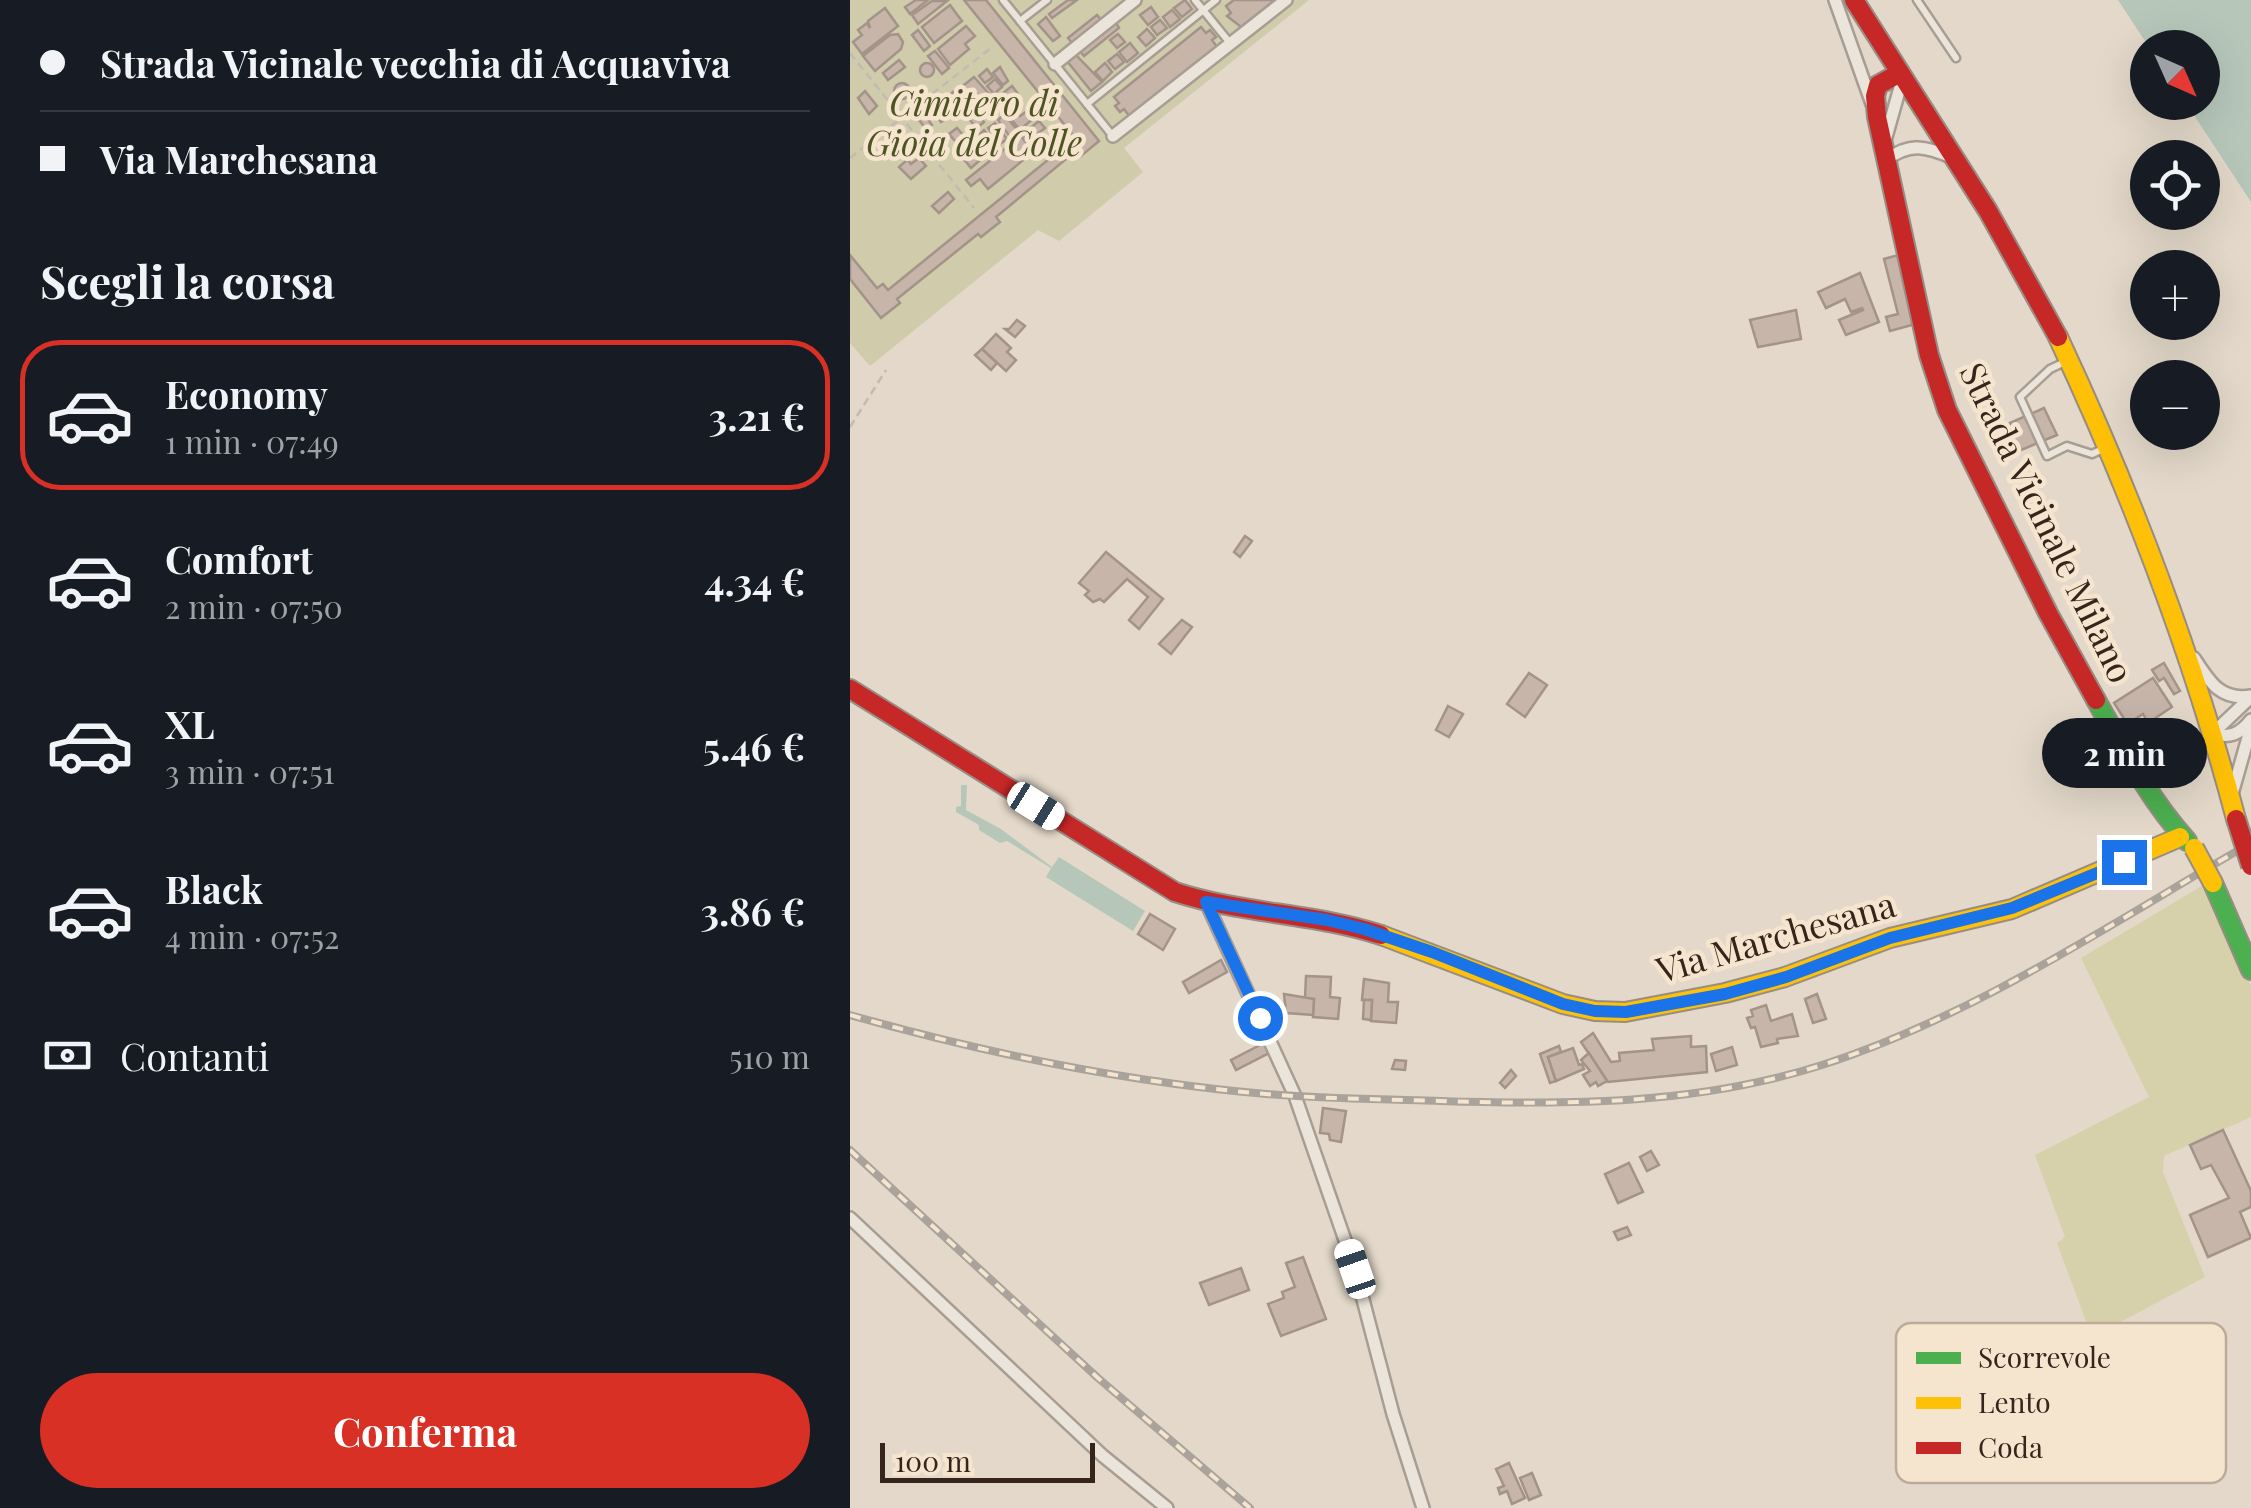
<!DOCTYPE html>
<html lang="it">
<head>
<meta charset="utf-8">
<style>
	body { margin:0; font-family:"Playfair Display",serif; background:#20242c; color:#f1f3f6; height:100vh; display:flex; flex-direction:column; font-size:38px; white-space:nowrap }
	* { box-sizing:border-box; margin:0 }
	p { font-size:32px; color:#9ea1a6 }
	.icon { flex:none; width:55px; height:55px; fill:none; stroke:currentColor; stroke-width:2; stroke-linecap:round; stroke-linejoin:round }
	.map { position:relative; flex:1; overflow:hidden }
	.drawer { display:flex; flex-direction:column; background:#171b24; width:850px }
	.drawer>* { flex:none }
	.banner { display:grid; align-content:center; height:220px; padding:0 40px; background:#171b24 }
	.needle { width:65px; rotate:135deg }
	.tools { position:absolute; left:1280px; top:30px; display:grid; gap:20px }
	.tools a { display:grid; place-items:center; width:90px; height:90px; border-radius:50%; background:#171b24; box-shadow:0 10px 40px #0002; font-size:50px }
	.scale { position:absolute; left:30px; bottom:25px; width:215px; box-sizing:border-box; padding-left:10px; border:5px solid #36251c; border-top:0; font-size:28px; line-height:35px; white-space:nowrap; color:#36251c; -webkit-text-stroke:8px #f6e5ce; paint-order:stroke }
	.end { position:absolute; width:45px; height:45px; margin:-22px; border:12px solid #1a73e8; background:#fff; box-shadow:0 0 0 5px #fff }
	.from { border-radius:50% }
	.bubble { position:absolute; height:70px; border-radius:35px; background:#171b24; box-shadow:0 10px 40px #0002; font-size:32px; font-weight:700; line-height:70px; text-align:center }
	.car { position:absolute; width:30px; height:60px; margin:-30px -15px; border-radius:12px; box-shadow:0 0 8px 2px #0007; background:linear-gradient(#fff 24%,#345 0 40%,#fff 0 76%,#345 0 86%,#fff 0) }
	.banner b { display:flex; align-items:center; gap:35px; height:95px; font-size:38px }
	.banner b+b { border-top:2px solid #363941 }
	.banner i { width:25px; height:25px; background:#f1f3f6 }
	ul { padding:0; list-style:none }
	li { display:flex; align-items:center; gap:30px; height:150px; margin:0 20px 15px; padding:0 20px; border:5px solid transparent; border-radius:40px }
	li div { flex:1 }
	li b { display:block; font-size:38px }
	li em { font-style:normal; font-weight:700 }
	li.active { border-color:#d93025 }
	li>.icon { width:90px; height:90px; stroke-width:1.5 }
	h2 { padding:0 40px; font-size:45px; line-height:120px }
	.pay { display:flex; align-items:center; gap:25px; height:110px; padding:0 40px; font-size:38px }
	.pay p { margin-inline-start:auto }
	.cta { display:flex; gap:20px; margin-top:auto; padding:20px 40px }
	.cta a { flex:1; height:115px; border-radius:60px; background:#d93025; color:#fff; font-size:40px; font-weight:700; line-height:115px; text-align:center }
	main { display:flex; flex:1; min-height:0 }
	.map>svg:first-child { display:block }
</style>
</head>
<body>
<main>
<section class="drawer">
<div class="banner">
<b><i class="from"></i>Strada Vicinale vecchia di Acquaviva</b>
<b><i></i>Via Marchesana</b>
</div>
<h2>Scegli la corsa</h2>
<ul>
<li class="active"><svg class="icon" aria-label="car" viewBox="0 0 24 24"><path d="M5 17H2v-5l4-1 3-4h7l3 4 3 1v5h-3M9 17h6M6 11h13"/><circle cx="7" cy="17" r="2"/><circle cx="17" cy="17" r="2"/></svg><div><b>Economy</b><p>1 min · 07:49</p></div><em>3.21 €</em></li>
<li><svg class="icon" aria-label="car" viewBox="0 0 24 24"><path d="M5 17H2v-5l4-1 3-4h7l3 4 3 1v5h-3M9 17h6M6 11h13"/><circle cx="7" cy="17" r="2"/><circle cx="17" cy="17" r="2"/></svg><div><b>Comfort</b><p>2 min · 07:50</p></div><em>4.34 €</em></li>
<li><svg class="icon" aria-label="car" viewBox="0 0 24 24"><path d="M5 17H2v-5l4-1 3-4h7l3 4 3 1v5h-3M9 17h6M6 11h13"/><circle cx="7" cy="17" r="2"/><circle cx="17" cy="17" r="2"/></svg><div><b>XL</b><p>3 min · 07:51</p></div><em>5.46 €</em></li>
<li><svg class="icon" aria-label="car" viewBox="0 0 24 24"><path d="M5 17H2v-5l4-1 3-4h7l3 4 3 1v5h-3M9 17h6M6 11h13"/><circle cx="7" cy="17" r="2"/><circle cx="17" cy="17" r="2"/></svg><div><b>Black</b><p>4 min · 07:52</p></div><em>3.86 €</em></li>
</ul>
<div class="pay"><svg class="icon" aria-label="cash" viewBox="0 0 24 24"><path d="M3 7h18v10H3z"/><circle cx="12" cy="12" r="2"/></svg>Contanti<p>510 m</p></div>
<div class="cta"><a>Conferma</a></div>
</section>
<div class="map">
<svg width="1401" height="1508" viewBox="0 0 1401 1508">
	<rect width="100%" height="100%" fill="#e3d8c9"/>
	<polygon fill="#d6d1ab" points="1357,883 1401,986 1401,1117 1314,1156 1313,1172 1355,1277 1242,1337 1207,1243 1215,1237 1185,1155 1299,1097 1231,958"/>
	<polygon fill="#d0cbab" points="0,0 459,0 274,148 293,172 209,241 188,230 20,366 0,343"/>
	<g fill="#b6c7ba">
		<polygon points="1268,0 1401,0 1401,202 1336,103 1352,102 1352,48 1299,47"/>
		<polygon points="111,785 117,785 116,810 151,829 202,867 209,857 295,911 283,931 196,877 201,868 157,841 150,843 129,830 129,825 106,812 106,807 111,806"/>
	</g>
	<g fill="#c7b5aa" stroke="#a39389" stroke-width="2.5">
		<polygon points="66,0 78,0 60,14 55,7"/>
		<polygon points="114,0 136,0 249,141 231,156 227,150 146,217 150,222 131,237 128,234 47,299 50,303 31,318 0,279 0,255 27,288 33,284 38,290 220,142 216,138 222,134"/>
		<polygon points="218,0 227,0 202,18 199,14"/>
		<polygon points="335,0 342,9 332,17 324,8"/>
		<polygon points="384,0 425,0 391,27 377,16 381,13 376,6"/>
		<polygon points="82,1 97,1 68,24 62,15"/>
		<polygon points="100,5 112,21 84,43 72,27"/>
		<polygon points="301,7 308,17 298,25 290,15"/>
		<polygon points="35,8 48,26 12,54 3,42 12,35 8,30 17,23 20,28 18,21"/>
		<polygon points="322,10 330,19 320,27 313,17"/>
		<polygon points="247,15 252,21 223,44 218,38"/>
		<polygon points="196,17 210,36 203,41 188,24"/>
		<polygon points="310,20 317,28 307,35 301,27"/>
		<polygon points="265,21 269,28 234,56 229,50"/>
		<polygon points="116,26 125,36 115,44 119,49 100,65 88,49"/>
		<polygon points="351,27 356,33 360,30 366,37 362,40 367,47 280,117 274,109 270,112 265,106 269,103 264,97"/>
		<polygon points="297,29 305,38 296,46 288,37"/>
		<polygon points="68,30 80,46 74,51 62,35"/>
		<polygon points="48,34 53,42 51,49 25,71 13,56 40,35"/>
		<polygon points="268,34 275,42 267,48 260,40"/>
		<polygon points="280,43 288,53 277,62 269,52"/>
		<polygon points="85,51 99,68 92,74 78,56"/>
		<polygon points="225,54 252,82 241,91 217,61"/>
		<polygon points="267,54 274,62 265,69 258,61"/>
		<polygon points="49,60 55,67 38,80 33,73"/>
		<polygon points="255,63 262,72 253,81 245,72"/>
		<circle cx="77" cy="70" r="7"/>
		<polygon points="150,67 158,81 153,85 143,73"/>
		<polygon points="137,69 143,77 135,83 129,76"/>
		<polygon points="124,77 141,96 124,109 109,89"/>
		<polygon points="145,79 152,87 144,94 137,86"/>
		<circle cx="52" cy="91" r="8"/>
		<polygon points="162,86 168,94 144,113 138,105"/>
		<polygon points="15,91 27,106 19,114 8,98"/>
		<polygon points="103,92 115,104 109,113 106,110 102,114 94,100"/>
		<polygon points="91,106 99,116 91,122 83,112"/>
		<polygon points="163,107 170,116 180,109 186,116 170,130 157,114"/>
		<polygon points="126,112 134,122 127,128 118,118"/>
		<polygon points="74,114 82,125 77,130 68,119"/>
		<polygon points="154,114 168,131 160,137 148,120"/>
		<polygon points="189,121 195,128 186,135 193,144 186,150 173,134"/>
		<polygon points="145,123 157,139 150,144 138,128"/>
		<polygon points="107,128 114,136 106,142 99,134"/>
		<polygon points="134,130 148,146 141,152 128,136"/>
		<polygon points="126,136 138,153 131,159 126,152 123,154 129,161 121,168 107,151"/>
		<polygon points="171,136 183,152 138,189 130,179 121,186 116,180"/>
		<polygon points="50,139 66,153 58,160 61,164 69,158 76,166 61,179 49,167 57,160 43,145"/>
		<polygon points="98,192 104,199 89,213 82,206"/>
		<polygon points="1052,254 1069,323 1040,331 1036,317 1048,314 1034,259"/>
		<polygon points="1010,273 1029,322 996,335 989,320 1013,310 1012,308 1001,312 995,299 976,308 968,292"/>
		<polygon points="946,310 951,339 908,347 900,320"/>
		<polygon points="167,320 175,326 165,337 155,329 159,329"/>
		<polygon points="146,334 161,348 157,352 166,360 156,371 132,349"/>
		<polygon points="132,349 147,363 141,370 125,355"/>
		<polygon points="1194,408 1207,435 1171,450 1170,447 1153,454 1144,434 1161,426 1160,423"/>
		<polygon points="395,536 402,541 390,557 384,552"/>
		<polygon points="256,552 313,599 289,629 279,620 298,597 277,579 254,602 250,599 243,602 235,595 239,591 229,583"/>
		<polygon points="332,620 342,627 321,654 309,644"/>
		<polygon points="1314,663 1330,691 1324,694 1314,678 1309,681 1302,670"/>
		<polygon points="679,673 697,685 675,717 657,704"/>
		<polygon points="1303,678 1322,707 1298,723 1293,714 1282,721 1284,725 1280,728 1264,703"/>
		<polygon points="598,706 613,714 599,737 586,730"/>
		<polygon points="300,914 325,929 313,950 288,934"/>
		<polygon points="371,960 377,972 339,993 333,982"/>
		<polygon points="456,976 481,977 480,997 490,998 488,1019 463,1017 464,999 455,999"/>
		<polygon points="514,979 539,983 538,1002 548,1002 546,1023 521,1021 522,1000 512,1000"/>
		<polygon points="434,994 464,999 463,1015 436,1013"/>
		<polygon points="967,994 976,1019 963,1023 955,999"/>
		<polygon points="514,1000 522,1000 521,1020 513,1019"/>
		<polygon points="916,1005 921,1021 942,1014 948,1036 927,1039 928,1043 911,1047 905,1027 901,1028 897,1018 903,1016 901,1010"/>
		<polygon points="743,1033 761,1062 770,1061 769,1053 804,1050 802,1039 841,1036 841,1047 856,1046 857,1072 758,1082 731,1042"/>
		<polygon points="416,1042 421,1052 386,1070 381,1060"/>
		<polygon points="709,1046 711,1052 698,1057 706,1081 700,1083 690,1054"/>
		<polygon points="882,1047 887,1065 866,1071 861,1054"/>
		<polygon points="723,1048 729,1065 732,1064 734,1069 706,1081 698,1057"/>
		<polygon points="739,1053 757,1081 748,1086 746,1082 740,1086 733,1075 740,1071 731,1060"/>
		<polygon points="545,1060 556,1061 555,1070 542,1069"/>
		<polygon points="661,1070 666,1076 655,1088 650,1083"/>
		<polygon points="473,1108 496,1111 491,1142 480,1140 479,1134 470,1133"/>
		<polygon points="1373,1130 1401,1191 1401,1207 1390,1212 1401,1238 1358,1257 1340,1215 1379,1198 1361,1165 1351,1169 1340,1145"/>
		<polygon points="801,1151 809,1165 797,1171 790,1157"/>
		<polygon points="779,1163 793,1192 768,1203 755,1174"/>
		<polygon points="777,1227 781,1235 768,1240 764,1232"/>
		<polygon points="453,1257 476,1319 431,1336 418,1304 434,1298 432,1292 445,1287 436,1263"/>
		<polygon points="391,1268 399,1290 359,1305 350,1283"/>
		<polygon points="659,1463 675,1498 662,1504 657,1491 650,1494 648,1488 654,1486 646,1469"/>
		<polygon points="682,1473 691,1495 679,1500 670,1478"/>
	</g>
	<g fill="none" stroke-linecap="round" stroke-linejoin="round">
		<defs>
			<g id="lane">
				<polyline points="153,0 262,135"/>
				<polyline points="345,0 380,43"/>
				<polyline points="1067,0 1106,58"/>
				<polyline points="170,21 197,0"/>
				<polyline points="237,104 366,0"/>
				<polyline points="1217,361 1200,369 1170,397 1197,456 1217,446 1242,454 1255,448"/>
			</g>
			<g id="street">
				<polyline points="985,0 1022,104"/>
				<polyline points="205,64 285,0"/>
				<polyline points="263,136 436,0"/>
				<polyline points="1036,137 1053,77"/>
				<path d="M1035,161C1059,142 1076,146 1103,158"/>
				<path d="M1344,658C1359,681 1370,701 1401,696"/>
				<path d="M1401,697L1363,733C1379,739 1390,734 1401,720"/>
				<polyline points="1382,794 1401,727"/>
				<polyline points="356,902 445,1096 505,1269 543,1414 573,1508"/>
				<polyline points="0,1218 253,1456 317,1508"/>
			</g>
			<g id="fast">
				<path d="M1246,700C1274,750 1299,799 1337,841"/>
				<polyline points="1363,883 1401,970"/>
			</g>
			<g id="slow">
				<path d="M1208,337C1281,493 1342,652 1386,819"/>
				<polyline points="531,935 713,1004 745,1011 775,1012 875,993 935,977 1040,938 1162,909 1330,837"/>
			</g>
			<g id="jam">
				<polyline points="1004,0 1138,211 1208,337"/>
				<polyline points="1050,73 1028,85 1025,96 1027,117 1079,355 1097,410 1198,613 1246,700"/>
				<path d="M0,689L325,892C392,914 464,913 531,935"/>
			</g>
		</defs>
		<use href="#lane" stroke="#a89d93" stroke-width="11"/>
		<use href="#street" stroke="#a89d93" stroke-width="16"/>
		<use href="#fast" stroke="#978d83" stroke-width="22"/>
		<use href="#slow" stroke="#978d83" stroke-width="22"/>
		<use href="#jam" stroke="#978d83" stroke-width="22"/>
		<g stroke="#c3bbb2" stroke-width="2.5" stroke-dasharray="8 5" stroke-linecap="butt">
			<polyline points="0,53 124,208"/>
			<polyline points="0,158 141,48"/>
			<polyline points="0,427 36,370"/>
		</g>
		<use href="#lane" stroke="#ebe4db" stroke-width="6"/>
		<use href="#street" stroke="#ebe4db" stroke-width="11"/>
		<use href="#fast" stroke="#4caf50" stroke-width="18"/>
		<use href="#slow" stroke="#ffc107" stroke-width="18"/>
		<use href="#jam" stroke="#c62828" stroke-width="18"/>
		<defs>
			<g id="rail">
				<path d="M0,1015C135,1053 276,1082 416,1094C474,1099 532,1099 590,1101C719,1105 847,1105 972,1065C1125,1016 1263,922 1401,843"/>
				<polyline points="0,1150 248,1378 400,1508"/>
			</g>
		</defs>
		<use href="#rail" stroke="#aaa39c" stroke-width="8"/>
		<use href="#rail" stroke="#f6e5ce" stroke-width="4" stroke-dasharray="11" stroke-linecap="butt"/>
		<defs>
			<polyline id="slow-bridge" points="1344,848 1363,883"/>
			<polyline id="jam-bridge" points="1386,819 1401,866"/>
		</defs>
		<use href="#slow-bridge" stroke="#978d83" stroke-width="22" stroke-linecap="butt"/>
		<use href="#jam-bridge" stroke="#978d83" stroke-width="22" stroke-linecap="butt"/>
		<use href="#slow-bridge" stroke="#ffc107" stroke-width="18"/>
		<use href="#jam-bridge" stroke="#c62828" stroke-width="18"/>
	</g>
	<g fill="none" stroke-linecap="round" stroke-linejoin="round">
		<polyline stroke="#1a73e8" stroke-width="12" points="410,1018 356,902 477,920 514,929 582,952 713,1004 745,1011 776,1012 875,994 936,977 1040,938 1162,908 1274,862"/>
	</g>
	<g text-anchor="middle" stroke-width="9" stroke-linejoin="round" paint-order="stroke">
		<g font-size="35" font-style="italic" fill="#4d5322" stroke="#f6e5ce">
			<text x="124" y="116">Cimitero di<tspan x="124" dy="40">Gioia del Colle</tspan></text>
		</g>
		<g font-size="35" fill="#36251c" stroke="#f6e5ce">
			<text transform="translate(1196 523) rotate(64)" y="12">Strada Vicinale Milano</text>
			<text transform="translate(926 938) rotate(-16)" y="12">Via Marchesana</text>
		</g>
	</g>
	<rect x="1046" y="1323" width="330" height="160" rx="15" fill="#f6e5ce" stroke="#bcab99" stroke-width="2.5"/>
	<rect x="1066" y="1352" width="45" height="12" fill="#4caf50"/>
	<rect x="1066" y="1397" width="45" height="12" fill="#ffc107"/>
	<rect x="1066" y="1442" width="45" height="12" fill="#c62828"/>
	<g font-size="28" fill="#36251c">
		<text x="1128" y="1368">Scorrevole</text>
		<text x="1128" y="1413">Lento</text>
		<text x="1128" y="1458">Coda</text>
	</g>
</svg>
<div class="tools">
<a><svg class="needle" viewBox="-14 -14 28 28"><path d="M0-13l5 13h-10z" fill="#e53935"/><path d="M0 13l5-13h-10z" fill="#9ea1a6"/></svg></a>
<a><svg class="icon" aria-label="locate" viewBox="0 0 24 24"><circle cx="12" cy="12" r="6"/><path d="M12 2v4M12 18v4M2 12h4M18 12h4"/></svg></a>
<a>+</a>
<a>−</a>
</div>
<div class="scale">100 m</div>
<i class="end from" style="left:410px;top:1018px"></i>
<i class="end" style="left:1274px;top:862px"></i>
<div class="bubble" style="left:1192px;top:718px;width:165px">2 min</div>
<i class="car" style="left:186px;top:806px;rotate:122deg"></i>
<i class="car" style="left:505px;top:1269px;rotate:341deg"></i>
</div>
</main>
</body>
</html>
